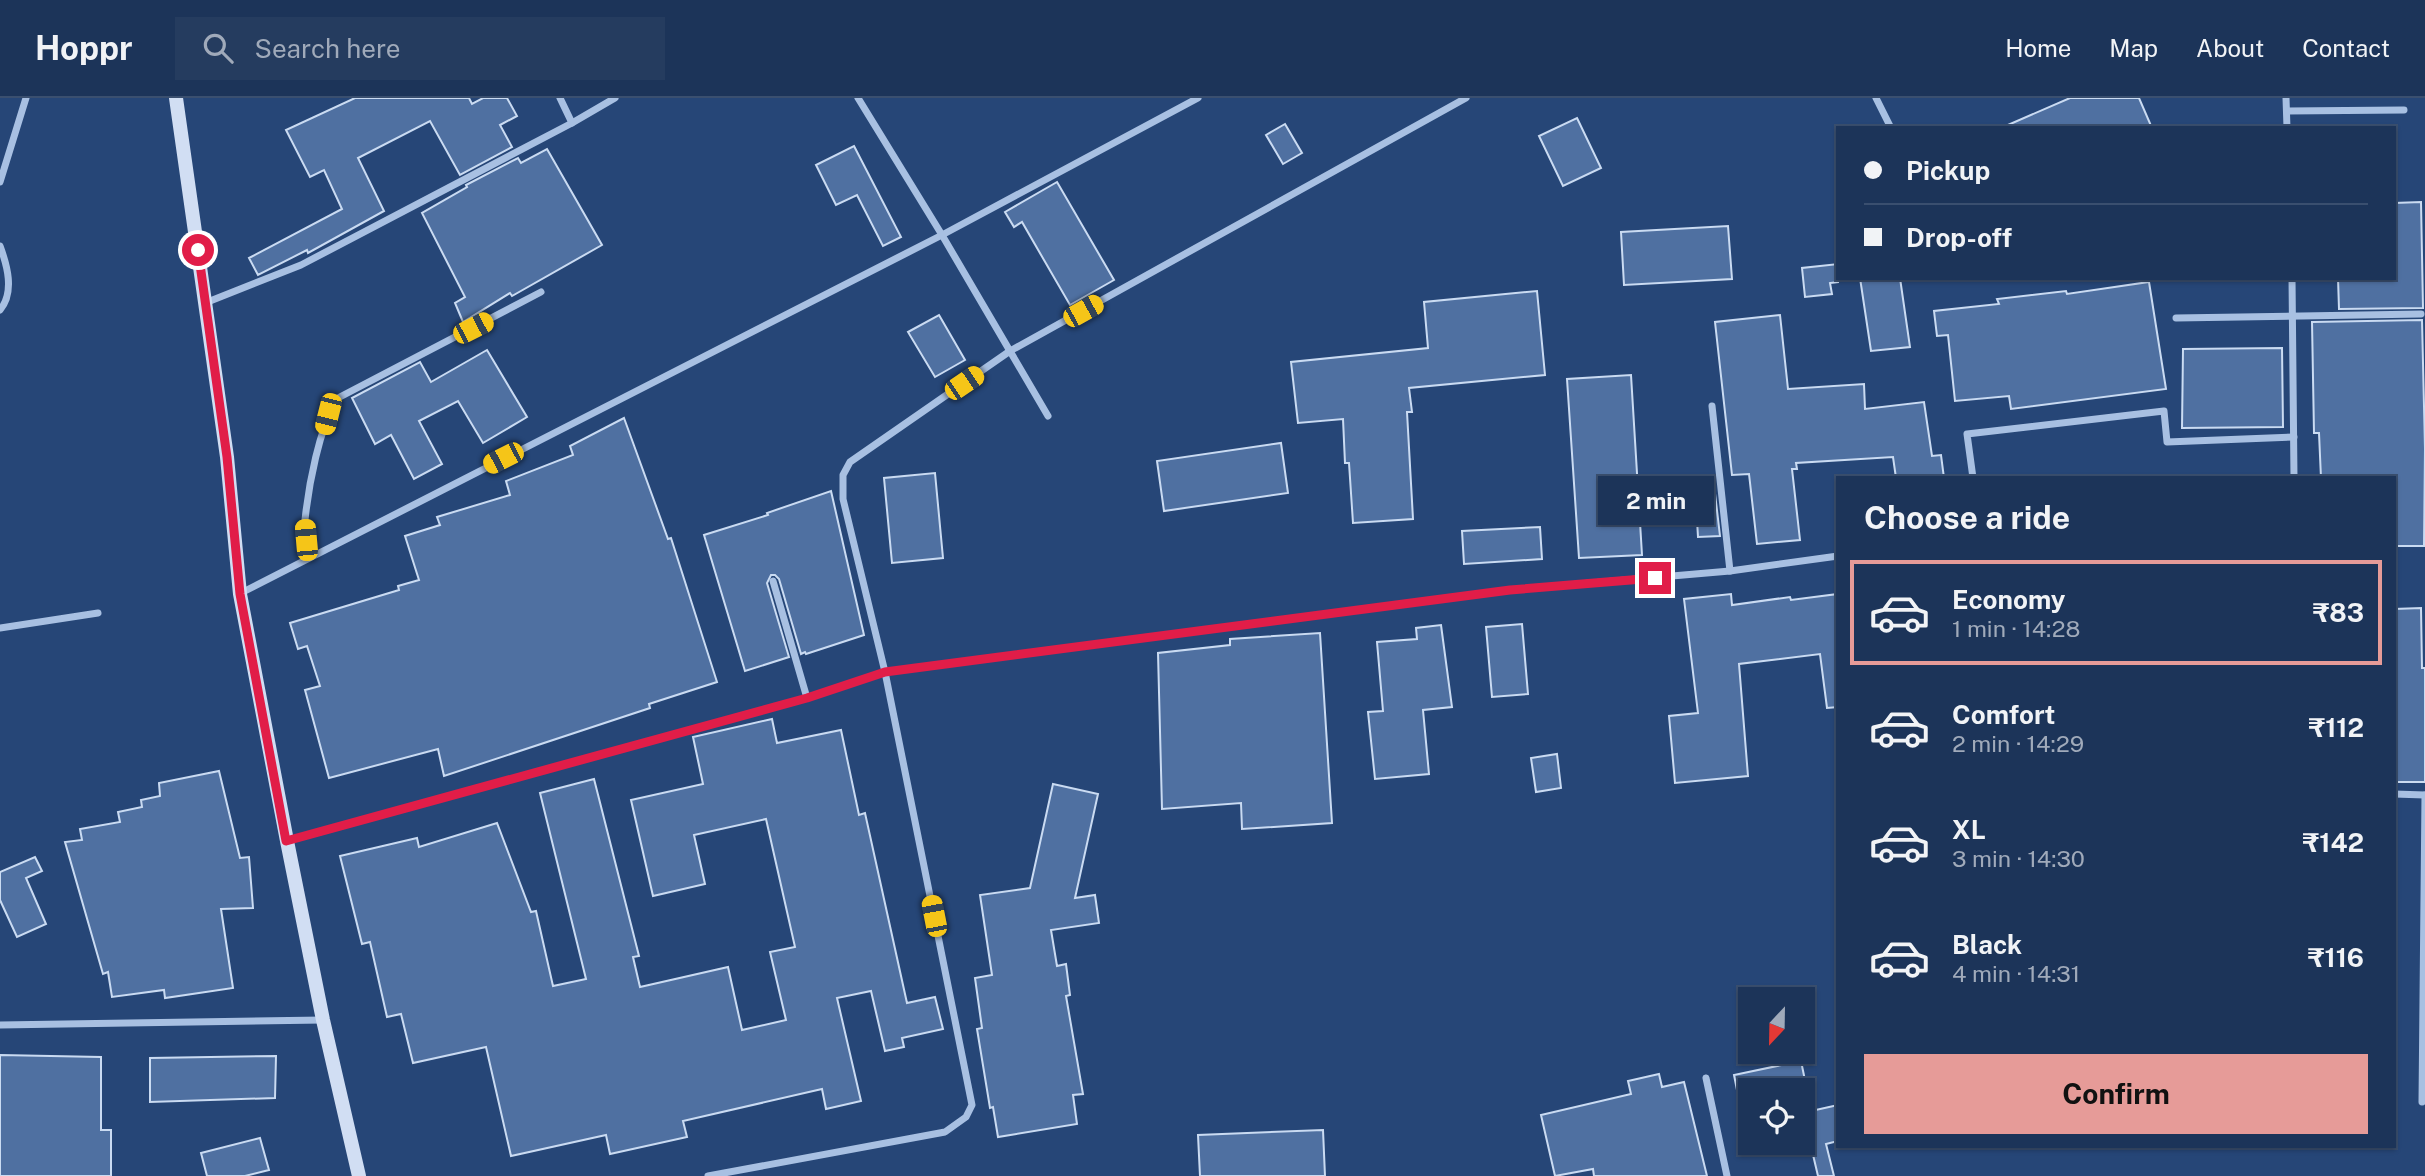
<!DOCTYPE html>
<html lang="en">
<head>
<meta charset="utf-8">
<style>
	body { margin:0; font-family:"Public Sans",sans-serif; background:#253c5f; color:#f1f3f6; height:100vh; display:flex; flex-direction:column; font-size:26px; white-space:nowrap }
	* { box-sizing:border-box; margin:0 }
	p { font-size:23px; color:#a0aaba }
	.icon { flex:none; width:38px; height:38px; fill:none; stroke:currentColor; stroke-width:2; stroke-linecap:round; stroke-linejoin:round }
	.map { position:relative; flex:1; overflow:hidden }
	.side { position:absolute; left:1836px; top:378px; width:560px; height:672px; display:flex; flex-direction:column; background:#1c3459; border-radius:0px; box-shadow:0 2px 5px #0004,0 0 0 2px #3a4f6f }
	.side>* { flex:none }
	.top-card { position:absolute; left:1836px; top:28px; width:560px; height:154px; border-radius:0px; box-shadow:0 2px 5px #0004,0 0 0 2px #3a4f6f; display:grid; align-content:center; height:154px; padding:0 28px; background:#1c3459 }
	.needle { width:46px; rotate:202deg }
	.buttons { position:absolute; left:1738px; top:889px; display:grid; gap:14px }
	.buttons a { display:grid; place-items:center; width:77px; height:77px; border-radius:0px; background:#1c3459; box-shadow:0 2px 5px #0004,0 0 0 2px #3a4f6f; font-size:35px }
	.end { position:absolute; width:32px; height:32px; margin:-16px; border:9px solid #e11d48; background:#fff; box-shadow:0 0 0 4px #fff }
	.from { border-radius:50% }
	.bubble { position:absolute; height:49px; border-radius:0px; background:#1c3459; box-shadow:0 2px 5px #0004,0 0 0 2px #3a4f6f; font-size:23px; font-weight:700; line-height:49px; text-align:center }
	.car { position:absolute; width:21px; height:42px; margin:-21px -10px; border-radius:9px; box-shadow:0 0 5px 2px #0007; background:linear-gradient(#f5c518 24%,#345 0 40%,#f5c518 0 76%,#345 0 86%,#f5c518 0) }
	.top-card b { display:flex; align-items:center; gap:24px; height:66px; font-size:26px }
	.top-card b+b { border-top:2px solid #3a4f6f }
	.top-card i { width:18px; height:18px; background:#f1f3f6 }
	ul { padding:0; list-style:none }
	li { display:flex; align-items:center; gap:21px; height:105px; margin:0 14px 10px; padding:0 14px; border:4px solid transparent; border-radius:0px }
	li div { flex:1 }
	li b { display:block; font-size:26px }
	li em { font-style:normal; font-weight:700 }
	li.selected { border-color:#e69b98 }
	li>.icon { width:63px; height:63px; stroke-width:1.5 }
	h2 { padding:0 28px; font-size:32px; line-height:84px }
	.action { display:flex; gap:14px; margin-top:auto; padding:14px 28px }
	.action a { flex:1; height:80px; border-radius:0px; background:#e69b98; color:#111; font-size:28px; font-weight:700; line-height:80px; text-align:center }
	header { display:flex; align-items:center; gap:42px; box-sizing:border-box; height:98px; padding:0 35px; background:#1c3459; border-bottom:2px solid #3a4f6f }
	header strong { font-size:33px }
	nav { display:flex; gap:38px; margin-inline-start:auto; font-size:24px }
	.search { width:490px; height:63px; background:#253c5f; display:flex; align-items:center; gap:18px; box-sizing:border-box; padding:0 24px; border-radius:0px; color:#a0aaba; font-size:26px }
	.map>svg:first-child { display:block }
</style>
</head>
<body>
<header>
<strong>Hoppr</strong>
<div class="search"><svg class="icon" aria-label="search" viewBox="0 0 24 24"><circle cx="10" cy="10" r="6"/><path d="M15 15l6 6"/></svg>Search here</div>
<nav><a>Home</a><a>Map</a><a>About</a><a>Contact</a></nav>
</header>
<div class="map">
<svg width="2425" height="1078" viewBox="0 0 2425 1078">
	<rect width="100%" height="100%" fill="#264677"/>
	<g fill="#4f70a1" stroke="#cadbf2" stroke-width="2">
		<polygon points="355,0 469,0 472,6 483,0 507,0 517,18 500,27 512,49 460,77 430,23 358,60 384,113 308,155 307,152 258,177 249,160 342,111 324,72 310,79 286,32"/>
		<polygon points="2070,0 2139,0 2152,30 2001,30"/>
		<polygon points="1577,20 1601,70 1563,88 1539,38"/>
		<polygon points="1285,26 1302,55 1283,66 1266,37"/>
		<polygon points="854,48 901,139 883,148 857,97 836,107 816,67"/>
		<polygon points="547,51 602,147 512,198 510,195 463,224 455,205 465,199 422,115 467,89 466,87 518,60 521,65"/>
		<polygon points="1057,84 1114,182 1070,207 1022,124 1014,129 1005,114"/>
		<polygon points="2421,104 2423,210 2339,211 2338,180 2394,180 2394,105"/>
		<polygon points="1728,128 1732,181 1624,187 1621,134"/>
		<polygon points="1838,166 1838,184 1830,185 1832,196 1805,199 1802,170"/>
		<polygon points="1860,180 1900,180 1910,249 1871,253"/>
		<polygon points="2149,184 2166,291 2011,311 2009,298 1955,303 1948,237 1937,238 1934,213 1999,206 1997,201 2066,193 2067,196"/>
		<polygon points="1537,193 1545,277 1409,290 1412,314 1407,314 1413,421 1353,425 1349,365 1345,365 1343,321 1298,325 1291,264 1428,250 1424,204"/>
		<polygon points="939,217 965,262 935,279 908,234"/>
		<polygon points="1780,217 1788,291 1864,286 1865,311 1924,304 1932,358 1941,357 1944,380 1896,380 1893,359 1796,365 1797,371 1792,371 1800,442 1757,446 1749,376 1732,377 1715,224"/>
		<polygon points="2422,222 2425,351 2424,448 2394,448 2394,380 2321,380 2319,335 2314,335 2312,224"/>
		<polygon points="2282,250 2283,329 2182,330 2183,251"/>
		<polygon points="487,252 527,319 483,345 458,303 419,323 442,366 414,381 391,337 375,346 352,300 420,264 431,284"/>
		<polygon points="1631,277 1642,457 1579,460 1567,281"/>
		<polygon points="624,320 668,441 671,440 717,584 649,606 650,610 444,678 438,651 329,680 305,592 320,588 307,548 298,551 290,525 399,492 398,488 419,482 405,438 440,427 437,419 510,397 506,383 573,357 570,348"/>
		<polygon points="1281,345 1288,395 1164,413 1157,363"/>
		<polygon points="935,375 943,460 892,465 884,380"/>
		<polygon points="1714,387 1720,438 1698,439 1695,388"/>
		<polygon points="831,393 864,537 806,556 805,554 801,556 779,481 775,477 771,477 767,485 789,559 745,573 704,437 768,417 767,415"/>
		<polygon points="1540,429 1542,461 1464,466 1462,433"/>
		<polygon points="1731,496 1732,507 1790,499 1791,502 1838,496 1838,609 1827,610 1820,556 1739,566 1748,678 1675,685 1669,618 1698,615 1684,501"/>
		<polygon points="2421,510 2422,570 2425,570 2425,684 2394,684 2394,511"/>
		<polygon points="1522,526 1528,596 1492,599 1486,529"/>
		<polygon points="1441,527 1452,609 1423,612 1429,676 1375,681 1368,614 1383,613 1377,544 1417,541 1416,530"/>
		<polygon points="1320,535 1332,725 1242,731 1241,705 1162,711 1158,555 1230,547 1230,541"/>
		<polygon points="772,621 777,645 841,632 859,717 865,715 907,905 935,899 943,931 902,940 904,949 885,953 871,893 837,900 861,1003 826,1011 822,991 683,1023 687,1039 610,1056 606,1037 511,1058 486,949 413,965 401,916 387,919 370,844 362,846 340,758 417,740 419,749 497,725 531,814 536,813 553,888 586,881 540,695 594,681 639,858 633,859 640,889 728,869 742,932 786,922 770,854 795,849 766,721 694,737 705,786 653,798 631,702 703,686 693,639"/>
		<polygon points="1557,656 1561,690 1536,694 1531,660"/>
		<polygon points="219,673 240,760 249,759 253,810 221,811 233,890 165,900 164,892 112,899 108,874 103,876 65,744 82,742 80,731 120,724 118,714 142,709 141,702 160,698 159,685"/>
		<polygon points="1053,686 1098,696 1075,800 1095,797 1099,825 1051,832 1057,868 1066,866 1070,897 1066,898 1083,996 1073,997 1077,1026 998,1039 993,1009 990,1010 977,931 982,930 975,880 992,877 980,797 1030,790"/>
		<polygon points="35,759 42,773 26,780 46,826 17,839 0,802 0,774"/>
		<polygon points="0,957 101,959 101,1032 111,1032 111,1078 0,1078"/>
		<polygon points="276,958 275,1000 150,1004 150,960"/>
		<polygon points="1801,963 1807,992 1737,992 1734,977"/>
		<polygon points="1659,976 1662,989 1684,984 1707,1078 1594,1078 1593,1071 1555,1078 1541,1017 1631,996 1628,983"/>
		<polygon points="1838,1007 1838,1043 1826,1046 1834,1078 1818,1078 1810,1044 1802,1046 1802,1015"/>
		<polygon points="1323,1032 1325,1078 1200,1078 1198,1037"/>
		<polygon points="260,1040 269,1072 245,1078 207,1078 201,1055"/>
	</g>
	<g fill="none" stroke-linecap="round" stroke-linejoin="round">
		<g stroke="#a8c0e2" stroke-width="7">
			<polyline points="560,0 572,25"/>
			<polyline points="858,0 942,137 1048,318"/>
			<polyline points="1876,0 1891,30"/>
			<polyline points="2286,0 2287,30"/>
			<polyline points="2287,13 2404,12"/>
			<polyline points="0,84 26,0"/>
			<path d="M0,148C7,167 15,194 0,212"/>
			<polyline points="2292,180 2294,380"/>
			<polyline points="205,205 301,167 572,25 615,0"/>
			<polyline points="2176,220 2421,216"/>
			<polyline points="1712,308 1730,473"/>
			<polyline points="1973,380 1967,336 2164,313 2167,344 2294,339"/>
			<path d="M308,460C307,447 304,434 305,422C309,384 319,334 336,301L541,194"/>
			<polyline points="773,483 807,600"/>
			<polyline points="241,495 942,137 1198,0"/>
			<polyline points="0,530 98,515"/>
			<polyline points="2394,696 2425,697"/>
			<polyline points="287,743 807,600 885,574 1510,492 1730,473 1838,458"/>
			<polyline points="0,927 323,922"/>
			<polyline points="1706,980 1727,1078"/>
			<polyline points="2422,1004 2425,697"/>
			<polyline points="708,1078 945,1034 966,1019 972,1007 885,574 843,401 843,377 850,364 1010,253 1466,0"/>
		</g>
		<polyline stroke="#d1def3" stroke-width="14" points="176,0 227,359 240,496 287,743 323,922 359,1078"/>
	</g>
	<g fill="none" stroke-linecap="round" stroke-linejoin="round">
		<polyline stroke="#e11d48" stroke-width="9" points="198,152 227,359 240,496 286,743 807,600 885,574 1510,492 1655,480"/>
	</g>
</svg>
<div class="buttons">
<a><svg class="needle" viewBox="-14 -14 28 28"><path d="M0-13l5 13h-10z" fill="#e53935"/><path d="M0 13l5-13h-10z" fill="#a0aaba"/></svg></a>
<a><svg class="icon" aria-label="locate" viewBox="0 0 24 24"><circle cx="12" cy="12" r="6"/><path d="M12 2v4M12 18v4M2 12h4M18 12h4"/></svg></a>
</div>
<i class="end from" style="left:198px;top:152px"></i>
<i class="end" style="left:1655px;top:480px"></i>
<div class="bubble" style="left:1598px;top:378px;width:116px">2 min</div>
<i class="car" style="left:1083px;top:213px;rotate:61deg"></i>
<i class="car" style="left:473px;top:230px;rotate:63deg"></i>
<i class="car" style="left:964px;top:285px;rotate:56deg"></i>
<i class="car" style="left:328px;top:316px;rotate:194deg"></i>
<i class="car" style="left:503px;top:360px;rotate:243deg"></i>
<i class="car" style="left:306px;top:442px;rotate:355deg"></i>
<i class="car" style="left:934px;top:818px;rotate:349deg"></i>
<div class="top-card">
<b><i class="from"></i>Pickup</b>
<b><i></i>Drop-off</b>
</div>
<section class="side">
<h2>Choose a ride</h2>
<ul>
<li class="selected"><svg class="icon" aria-label="car" viewBox="0 0 24 24"><path d="M5 17H2v-5l4-1 3-4h7l3 4 3 1v5h-3M9 17h6M6 11h13"/><circle cx="7" cy="17" r="2"/><circle cx="17" cy="17" r="2"/></svg><div><b>Economy</b><p>1 min · 14:28</p></div><em>₹83</em></li>
<li><svg class="icon" aria-label="car" viewBox="0 0 24 24"><path d="M5 17H2v-5l4-1 3-4h7l3 4 3 1v5h-3M9 17h6M6 11h13"/><circle cx="7" cy="17" r="2"/><circle cx="17" cy="17" r="2"/></svg><div><b>Comfort</b><p>2 min · 14:29</p></div><em>₹112</em></li>
<li><svg class="icon" aria-label="car" viewBox="0 0 24 24"><path d="M5 17H2v-5l4-1 3-4h7l3 4 3 1v5h-3M9 17h6M6 11h13"/><circle cx="7" cy="17" r="2"/><circle cx="17" cy="17" r="2"/></svg><div><b>XL</b><p>3 min · 14:30</p></div><em>₹142</em></li>
<li><svg class="icon" aria-label="car" viewBox="0 0 24 24"><path d="M5 17H2v-5l4-1 3-4h7l3 4 3 1v5h-3M9 17h6M6 11h13"/><circle cx="7" cy="17" r="2"/><circle cx="17" cy="17" r="2"/></svg><div><b>Black</b><p>4 min · 14:31</p></div><em>₹116</em></li>
</ul>
<div class="action"><a>Confirm</a></div>
</section>
</div>
</body>
</html>
